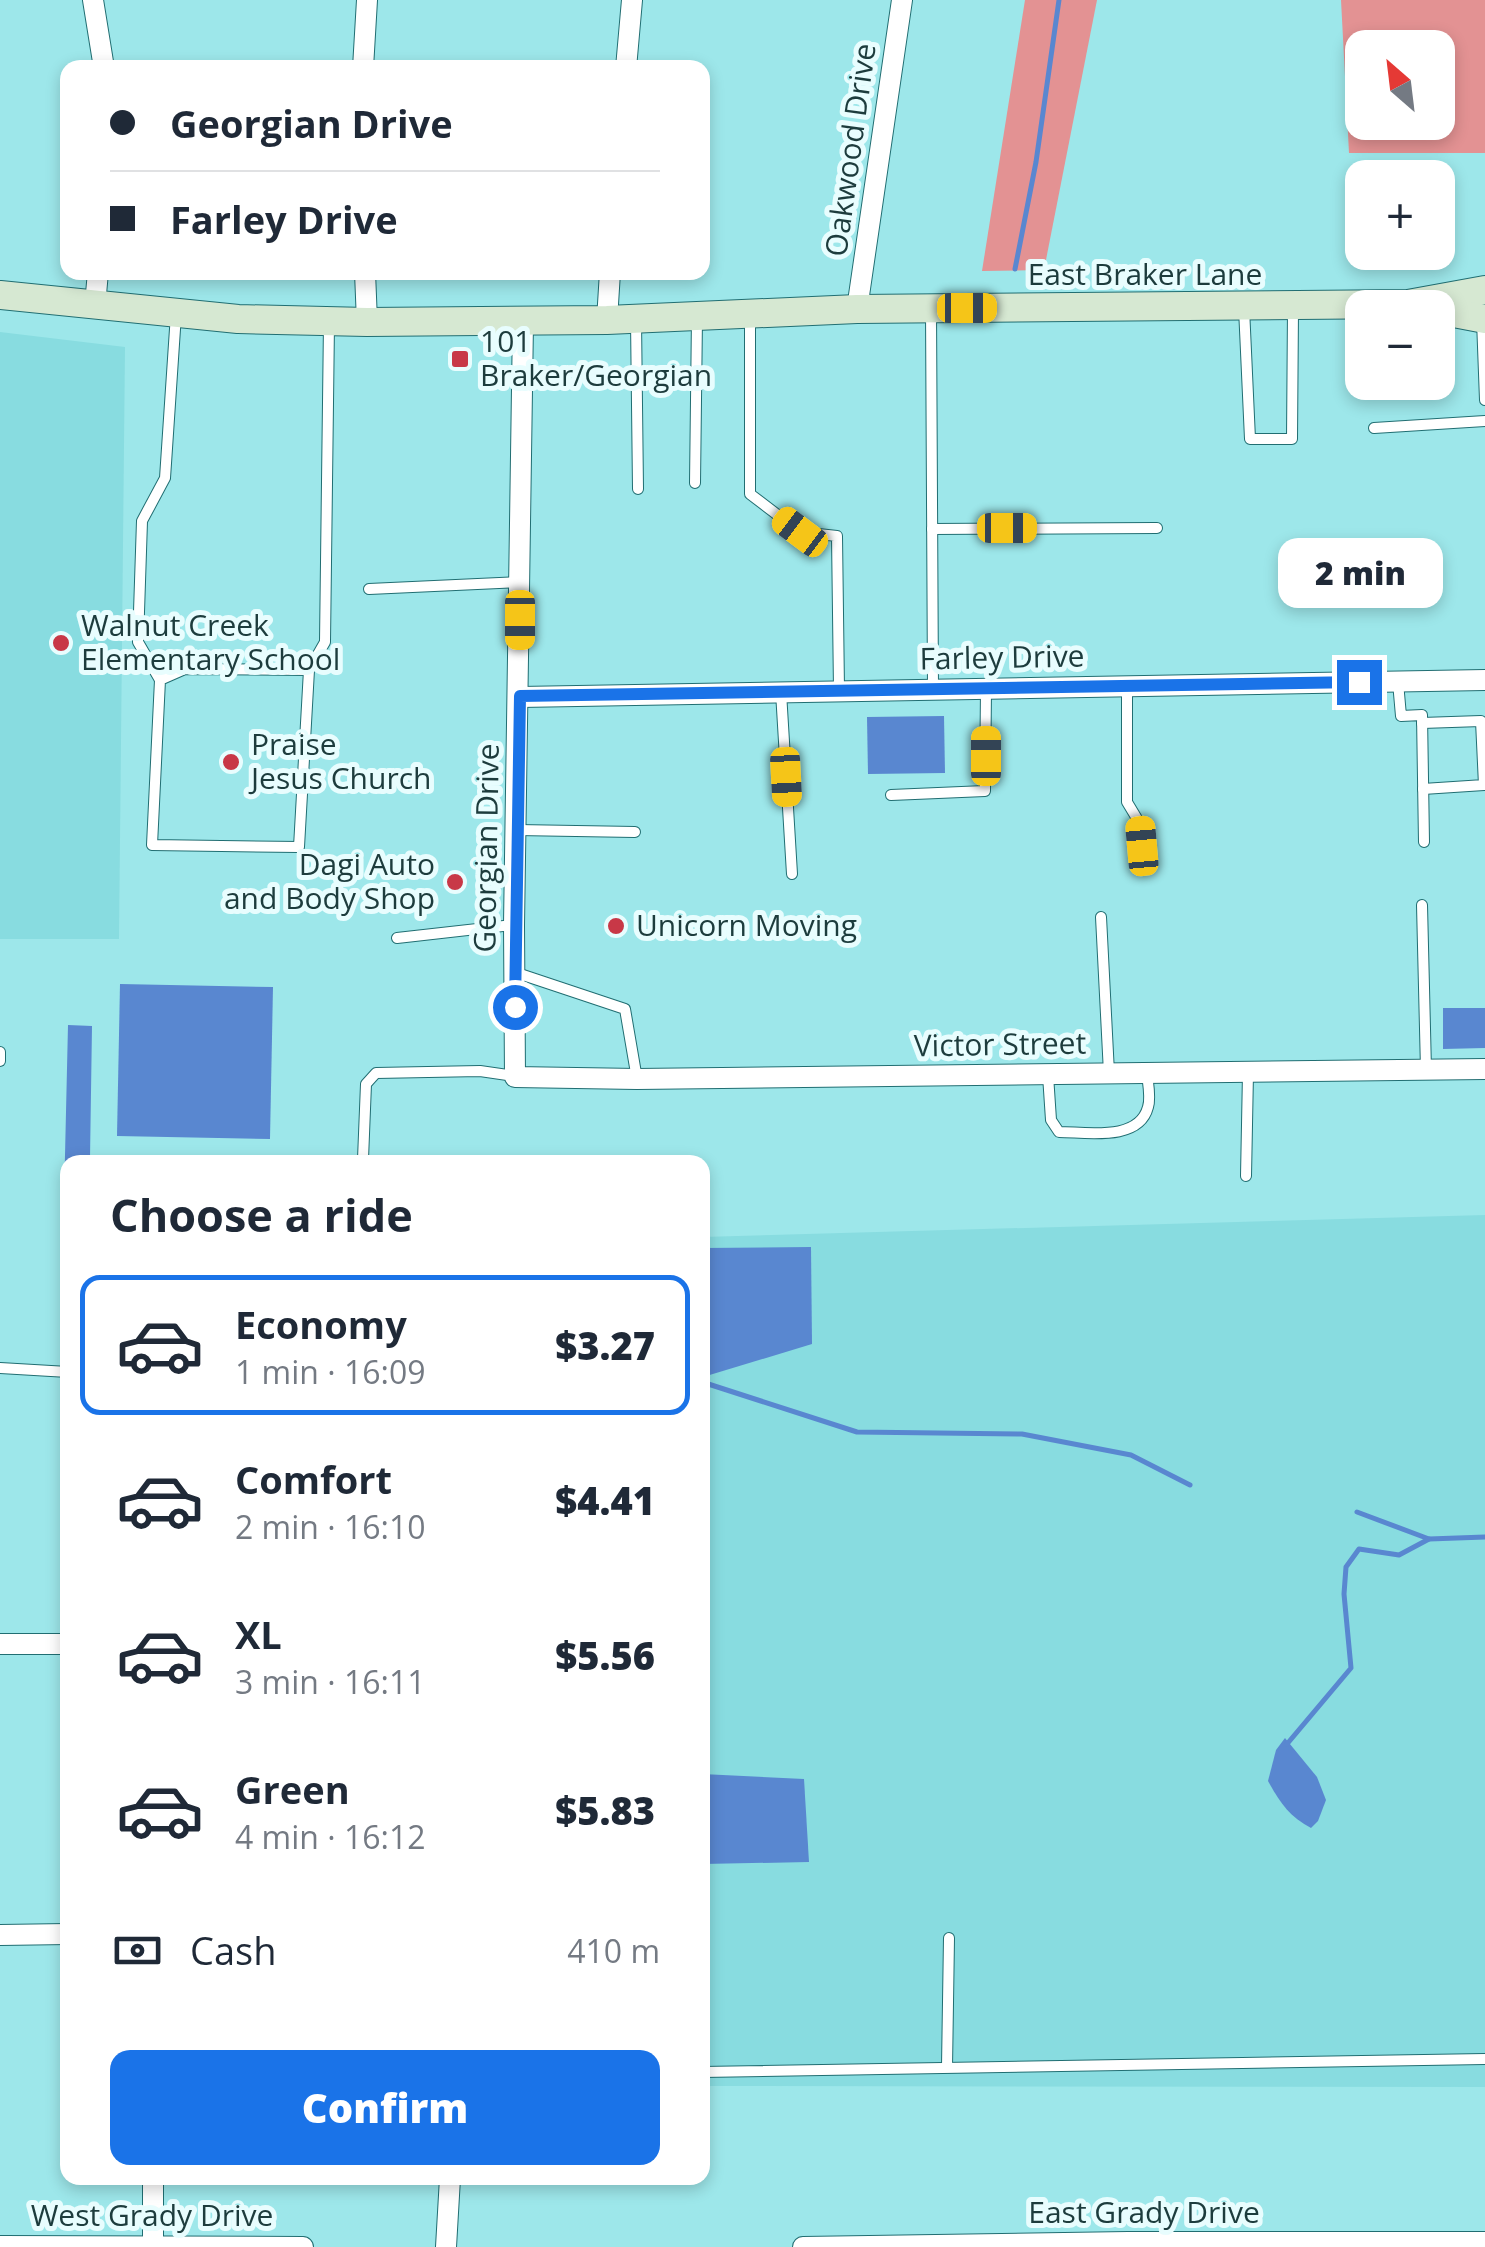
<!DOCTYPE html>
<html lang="en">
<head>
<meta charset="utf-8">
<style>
	body { margin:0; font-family:"Open Sans",sans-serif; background:#f6f6f7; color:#1f2937; height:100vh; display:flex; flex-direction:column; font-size:38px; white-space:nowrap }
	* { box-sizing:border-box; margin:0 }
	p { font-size:32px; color:#747a83 }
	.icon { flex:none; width:55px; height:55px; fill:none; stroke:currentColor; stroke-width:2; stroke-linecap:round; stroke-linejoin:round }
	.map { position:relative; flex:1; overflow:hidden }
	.panel { position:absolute; left:60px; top:1155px; width:650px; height:1030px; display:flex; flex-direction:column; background:#fff; border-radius:20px; box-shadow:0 5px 15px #0003 }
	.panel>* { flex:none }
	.top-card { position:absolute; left:60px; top:60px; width:650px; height:220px; border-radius:20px; box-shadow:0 5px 15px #0003; display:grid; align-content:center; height:220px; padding:0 50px; background:#fff }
	.needle { width:65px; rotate:332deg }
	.tools { position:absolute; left:1345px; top:30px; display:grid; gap:20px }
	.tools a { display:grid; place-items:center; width:110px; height:110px; border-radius:20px; background:#fff; box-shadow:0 5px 15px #0003; font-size:50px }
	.end { position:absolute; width:45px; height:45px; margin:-22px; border:12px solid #1a73e8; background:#fff; box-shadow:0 0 0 5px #fff }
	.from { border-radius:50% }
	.bubble { position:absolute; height:70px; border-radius:20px; background:#fff; box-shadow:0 5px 15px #0003; font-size:32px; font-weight:800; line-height:70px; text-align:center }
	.car { position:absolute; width:30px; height:60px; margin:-30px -15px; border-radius:12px; box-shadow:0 0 8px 2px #0007; background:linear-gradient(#f5c518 24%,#345 0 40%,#f5c518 0 76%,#345 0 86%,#f5c518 0) }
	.top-card b { display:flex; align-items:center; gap:35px; height:95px; font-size:38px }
	.top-card b+b { border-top:2px solid #e0e1e3 }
	.top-card i { width:25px; height:25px; background:#1f2937 }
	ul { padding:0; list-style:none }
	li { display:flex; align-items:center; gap:30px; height:140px; margin:0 20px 15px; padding:0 30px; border:5px solid transparent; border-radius:20px }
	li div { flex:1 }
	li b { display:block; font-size:38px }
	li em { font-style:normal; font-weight:800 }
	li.on { border-color:#1a73e8 }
	li>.icon { width:90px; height:90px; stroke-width:1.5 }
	h2 { padding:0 50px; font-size:45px; line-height:120px }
	.pay { display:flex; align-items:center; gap:25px; height:110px; padding:0 50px; font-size:38px }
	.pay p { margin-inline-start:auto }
	.action { display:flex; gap:20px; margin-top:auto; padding:20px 50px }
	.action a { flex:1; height:115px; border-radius:20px; background:#1a73e8; color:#fff; font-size:40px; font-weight:800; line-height:115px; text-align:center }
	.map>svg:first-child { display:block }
</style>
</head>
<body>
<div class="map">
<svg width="1485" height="2247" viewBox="0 0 1485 2247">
	<rect width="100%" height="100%" fill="#9de7ea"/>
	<g fill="#88dce0">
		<polygon points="0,332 125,347 119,939 0,939"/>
		<polygon points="1485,1215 1485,2087 703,2086 702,1237"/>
	</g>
	<g fill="#e39293" fill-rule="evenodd">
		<polygon points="1025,0 1097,0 1044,270 982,271"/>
		<path d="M1341,0H1485V153H1349ZM1362,48H1438V122H1362Z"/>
	</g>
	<g fill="#5987d0">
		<polygon points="944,716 945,773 868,774 867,717"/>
		<polygon points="120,984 273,987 270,1139 117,1136"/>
		<polygon points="1485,1008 1485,1048 1443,1049 1443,1008"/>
		<polygon points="68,1025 92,1026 90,1158 94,1162 68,1162 67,1291 62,1286"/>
		<polygon points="811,1247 812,1344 703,1377 703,1248"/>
		<path d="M1285,1738L1317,1777L1326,1800L1318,1821L1311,1828C1289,1817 1279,1801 1268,1781L1276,1750Z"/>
		<polygon points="702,1774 804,1779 809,1862 703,1864"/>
	</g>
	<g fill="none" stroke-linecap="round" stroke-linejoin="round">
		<g stroke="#5987d0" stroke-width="5">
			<polyline points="1015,269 1036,162 1059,0"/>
			<polyline points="702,1382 857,1432 1022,1434 1131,1455 1190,1485"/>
			<polyline points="1357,1512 1429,1539 1485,1537"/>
			<polyline points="1287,1744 1351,1668 1344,1594 1346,1567 1359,1549 1399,1555 1429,1539"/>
		</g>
		<defs>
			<g id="lane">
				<polyline points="1244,308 1250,439 1292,439 1293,309"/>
				<polyline points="931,309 933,689"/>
				<polyline points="750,315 750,494 800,532 837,536 839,690"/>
				<polyline points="636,320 638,489"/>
				<polyline points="1482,320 1485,400"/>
				<polyline points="1374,428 1485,421"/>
				<polyline points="695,483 697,317"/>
				<polyline points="932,529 1157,528"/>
				<polyline points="369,589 519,582"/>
				<polyline points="309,670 185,669 160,680 152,845 299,847 309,670 325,642 329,323"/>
				<polyline points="160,680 138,642 142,521 165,478 176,314"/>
				<polyline points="1398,682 1401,716 1422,715 1424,842"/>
				<polyline points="1127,686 1127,802 1139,822 1141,845"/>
				<polyline points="781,692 792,874"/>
				<polyline points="1422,723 1481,721 1484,785 1423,789"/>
				<polyline points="891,795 985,791 986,689"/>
				<polyline points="517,830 635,832"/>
				<polyline points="1422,905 1426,1070"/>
				<polyline points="1101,917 1109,1073"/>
				<polyline points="397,938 513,925"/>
				<polyline points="514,972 625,1009 637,1079"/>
				<polyline points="0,1052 0,1061"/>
				<path d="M1048,1075L1051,1120L1059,1132C1086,1132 1139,1142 1148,1107C1151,1098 1148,1083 1147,1074"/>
				<polyline points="363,1159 366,1084 376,1073 480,1071 514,1076"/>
				<polyline points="1246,1176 1248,1073"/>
				<polyline points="0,1368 68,1372"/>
				<polyline points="947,2067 949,1938"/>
				<polyline points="702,2072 1485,2059"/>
			</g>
			<g id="street">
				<polyline points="93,0 104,68"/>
				<polyline points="363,68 367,0"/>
				<polyline points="626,68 632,0"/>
				<polyline points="365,272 367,322"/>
				<polyline points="95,305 98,272"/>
				<polyline points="857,309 902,0"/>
				<polyline points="607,320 610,272"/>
				<polyline points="523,322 514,925 515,1077 637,1079 1485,1069"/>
				<polyline points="520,697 1485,680"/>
				<polyline points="0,1644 68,1644"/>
				<polyline points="0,1935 68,1934"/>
				<polyline points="0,2246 303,2247"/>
				<polyline points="153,2247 153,2178"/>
				<polyline points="446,2247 450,2178"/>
				<polyline points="803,2247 1128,2242 1485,2242"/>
			</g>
			<g id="secondary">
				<polyline points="0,295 238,319 367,322 607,320 857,309 1408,304 1485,290"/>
				<polyline points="1438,310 1485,319"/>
			</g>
		</defs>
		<use href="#lane" stroke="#216e72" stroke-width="12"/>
		<use href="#street" stroke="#216e72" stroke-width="22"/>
		<use href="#secondary" stroke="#216e72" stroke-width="30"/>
		<use href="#lane" stroke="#fff" stroke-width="10"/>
		<use href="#street" stroke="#fff" stroke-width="20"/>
		<use href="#secondary" stroke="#d6e8d2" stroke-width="28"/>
	</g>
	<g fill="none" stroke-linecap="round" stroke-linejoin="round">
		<polyline stroke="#1a73e8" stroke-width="12" points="515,1007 520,696 1359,682"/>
	</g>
	<g fill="#c83847" stroke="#e8fdfe" stroke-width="4">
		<rect x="450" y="349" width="20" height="20" rx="5"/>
		<circle cx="61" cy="643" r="10"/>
		<circle cx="231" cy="762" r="10"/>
		<circle cx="455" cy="882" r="10"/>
		<circle cx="616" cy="926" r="10"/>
	</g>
	<g text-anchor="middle" stroke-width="10" stroke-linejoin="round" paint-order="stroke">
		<g font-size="30" fill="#1d3c3d" stroke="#e8fdfe">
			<text transform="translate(851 150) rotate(-82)" y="10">Oakwood Drive</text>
			<text x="1145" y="285">East Braker Lane</text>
			<text transform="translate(1002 658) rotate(-1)" y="10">Farley Drive</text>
			<text transform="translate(487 848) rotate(-89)" y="10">Georgian Drive</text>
			<text transform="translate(1000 1045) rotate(-1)" y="10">Victor Street</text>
			<text x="1144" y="2223">East Grady Drive</text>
			<text x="152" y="2226">West Grady Drive</text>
		</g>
		<g font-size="30" fill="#1d3c3d" stroke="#e8fdfe" text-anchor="start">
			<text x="480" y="352">101<tspan x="480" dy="34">Braker/Georgian</tspan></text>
			<text x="81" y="636">Walnut Creek<tspan x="81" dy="34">Elementary School</tspan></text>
			<text x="251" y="755">Praise<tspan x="251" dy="34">Jesus Church</tspan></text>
			<text x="435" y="875" text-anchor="end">Dagi Auto<tspan x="435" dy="34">and Body Shop</tspan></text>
			<text x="636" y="936">Unicorn Moving</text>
		</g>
	</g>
</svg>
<div class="tools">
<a><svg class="needle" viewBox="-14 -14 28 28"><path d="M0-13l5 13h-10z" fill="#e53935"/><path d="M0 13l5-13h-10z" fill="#747a83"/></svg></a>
<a>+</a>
<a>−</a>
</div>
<i class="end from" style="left:515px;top:1007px"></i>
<i class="end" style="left:1359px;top:682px"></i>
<div class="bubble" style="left:1278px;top:538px;width:165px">2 min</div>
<i class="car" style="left:967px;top:308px;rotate:90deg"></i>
<i class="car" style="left:1007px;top:528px;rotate:90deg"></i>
<i class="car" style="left:800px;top:532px;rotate:307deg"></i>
<i class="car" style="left:520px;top:620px;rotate:180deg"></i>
<i class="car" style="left:986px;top:756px;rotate:0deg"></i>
<i class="car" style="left:786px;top:777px;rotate:177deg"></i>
<i class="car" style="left:1142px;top:846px;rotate:355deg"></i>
<div class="top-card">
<b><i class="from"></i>Georgian Drive</b>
<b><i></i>Farley Drive</b>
</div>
<section class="panel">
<h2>Choose a ride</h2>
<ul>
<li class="on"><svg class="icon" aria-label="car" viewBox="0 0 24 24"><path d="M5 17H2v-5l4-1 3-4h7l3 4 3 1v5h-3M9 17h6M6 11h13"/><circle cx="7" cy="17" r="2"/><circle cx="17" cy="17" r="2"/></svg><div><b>Economy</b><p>1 min · 16:09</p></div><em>$3.27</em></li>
<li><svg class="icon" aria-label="car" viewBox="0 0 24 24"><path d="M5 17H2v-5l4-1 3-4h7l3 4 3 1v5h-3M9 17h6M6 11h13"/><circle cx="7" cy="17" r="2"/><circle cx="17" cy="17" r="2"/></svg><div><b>Comfort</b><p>2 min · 16:10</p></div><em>$4.41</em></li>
<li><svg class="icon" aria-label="car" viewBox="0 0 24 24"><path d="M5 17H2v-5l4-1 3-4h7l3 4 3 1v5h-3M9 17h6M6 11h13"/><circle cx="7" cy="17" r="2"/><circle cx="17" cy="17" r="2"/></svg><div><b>XL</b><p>3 min · 16:11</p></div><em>$5.56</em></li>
<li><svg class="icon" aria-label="car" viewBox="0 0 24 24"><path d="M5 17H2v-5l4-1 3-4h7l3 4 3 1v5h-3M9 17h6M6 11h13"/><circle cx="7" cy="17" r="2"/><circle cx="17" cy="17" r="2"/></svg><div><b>Green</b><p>4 min · 16:12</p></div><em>$5.83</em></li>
</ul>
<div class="pay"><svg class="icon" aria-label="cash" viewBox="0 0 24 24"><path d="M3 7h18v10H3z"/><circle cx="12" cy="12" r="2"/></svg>Cash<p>410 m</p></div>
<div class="action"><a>Confirm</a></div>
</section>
</div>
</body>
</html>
